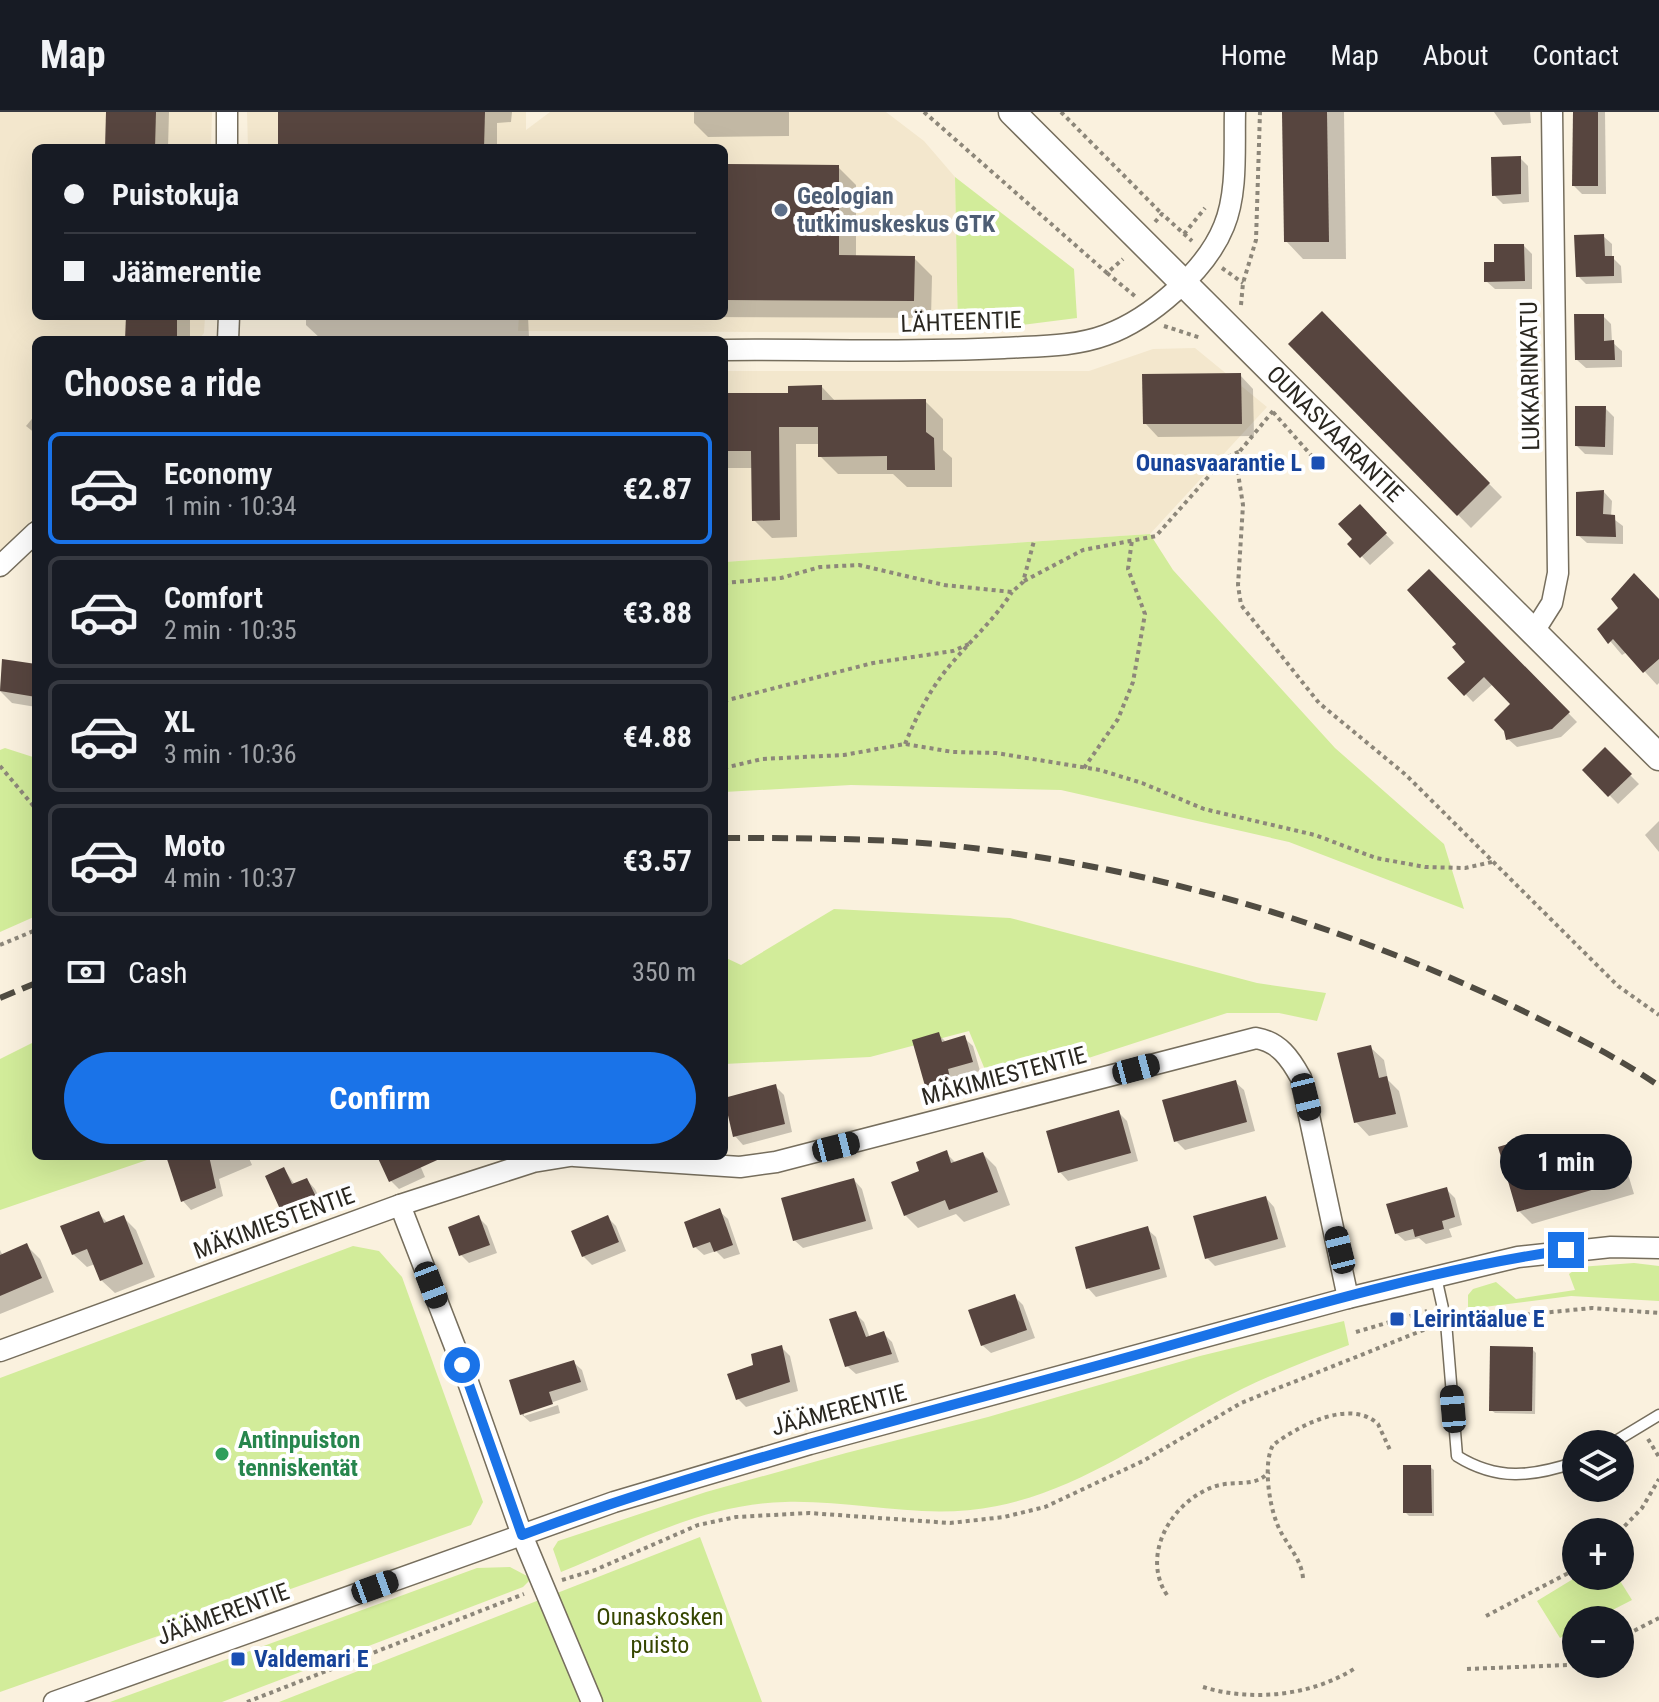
<!DOCTYPE html>
<html lang="en">
<head>
<meta charset="utf-8">
<style>
	body { margin:0; font-family:"Roboto Condensed",sans-serif; background:#242831; color:#f1f3f6; height:100vh; display:flex; flex-direction:column; font-size:30px; white-space:nowrap }
	* { box-sizing:border-box; margin:0 }
	p { font-size:26px; color:#9ea1a6 }
	.icon { flex:none; width:44px; height:44px; fill:none; stroke:currentColor; stroke-width:2; stroke-linecap:round; stroke-linejoin:round }
	.map { position:relative; flex:1; overflow:hidden }
	.details { position:absolute; left:32px; top:224px; width:696px; height:824px; display:flex; flex-direction:column; background:#171b24; border-radius:12px; box-shadow:0 8px 32px #0002 }
	.details>* { flex:none }
	.guide { position:absolute; left:32px; top:32px; width:696px; height:176px; border-radius:12px; box-shadow:0 8px 32px #0002; display:grid; align-content:center; height:176px; padding:0 32px; background:#171b24 }
	.tools { position:absolute; left:1562px; top:1318px; display:grid; gap:16px }
	.tools a { display:grid; place-items:center; width:72px; height:72px; border-radius:50%; background:#171b24; box-shadow:0 8px 32px #0002; font-size:40px }
	.end { position:absolute; width:36px; height:36px; margin:-18px; border:10px solid #1a73e8; background:#fff; box-shadow:0 0 0 4px #fff }
	.from { border-radius:50% }
	.bubble { position:absolute; height:56px; border-radius:28px; background:#171b24; box-shadow:0 8px 32px #0002; font-size:26px; font-weight:700; line-height:56px; text-align:center }
	.car { position:absolute; width:24px; height:48px; margin:-24px -12px; border-radius:10px; box-shadow:0 0 6px 2px #0007; background:linear-gradient(#222 24%,#8ab4d8 0 40%,#222 0 76%,#8ab4d8 0 86%,#222 0) }
	.guide b { display:flex; align-items:center; gap:28px; height:76px; font-size:30px }
	.guide b+b { border-top:2px solid #363941 }
	.guide i { width:20px; height:20px; background:#f1f3f6 }
	ul { padding:0; list-style:none }
	li { display:flex; align-items:center; gap:24px; height:112px; margin:0 16px 12px; padding:0 16px; border:4px solid #363941; border-radius:12px }
	li div { flex:1 }
	li b { display:block; font-size:30px }
	li em { font-style:normal; font-weight:700 }
	li.active { border-color:#1a73e8 }
	li>.icon { width:72px; height:72px; stroke-width:1.5 }
	h2 { padding:0 32px; font-size:36px; line-height:96px }
	.pay { display:flex; align-items:center; gap:20px; height:88px; padding:0 32px; font-size:30px }
	.pay p { margin-inline-start:auto }
	.action { display:flex; gap:16px; margin-top:auto; padding:16px 32px }
	.action a { flex:1; height:92px; border-radius:48px; background:#1a73e8; color:#fff; font-size:32px; font-weight:700; line-height:92px; text-align:center }
	header { display:flex; align-items:center; gap:48px; box-sizing:border-box; height:112px; padding:0 40px; background:#171b24; border-bottom:2px solid #363941 }
	header strong { font-size:38px }
	nav { display:flex; gap:44px; margin-inline-start:auto; font-size:28px }
	.map>svg:first-child { display:block }
</style>
</head>
<body>
<header>
<strong>Map</strong>
<nav><a>Home</a><a>Map</a><a>About</a><a>Contact</a></nav>
</header>
<div class="map">
<svg width="1659" height="1590" viewBox="0 0 1659 1590">
	<rect width="100%" height="100%" fill="#faf1de"/>
	<g fill="#f3e7cd">
		<polygon points="0,0 212,0 211,36 36,36 36,204 205,204 204,221 198,228 36,228 36,403 0,441"/>
		<polygon points="247,0 526,0 526,18 550,0 886,0 924,29 955,65 958,221 518,219 519,204 724,204 724,36 248,36"/>
		<polygon points="1195,236 1267,295 1150,422 724,450 724,259 1089,259 1153,237"/>
	</g>
	<g fill="#d2ec9a">
		<polygon points="955,65 1074,157 1077,206 958,221"/>
		<polygon points="1150,422 1173,458 1335,636 1444,732 1464,797 1289,730 1061,678 851,673 724,680 724,450"/>
		<polygon points="5,636 36,646 36,804 0,820 0,638"/>
		<polygon points="834,797 1010,806 1257,871 1326,881 1317,909 1279,901 1227,901 993,977 969,919 870,945 724,952 724,845 741,853"/>
		<polygon points="36,929 36,1044 147,1044 147,1048 0,1098 0,947"/>
		<polygon points="353,1134 379,1139 402,1165 483,1390 471,1413 0,1580 0,1266"/>
		<polygon points="1634,1151 1659,1154 1659,1189 1571,1184 1468,1197 1468,1183 1473,1177 1496,1170 1516,1187 1575,1178 1569,1162 1579,1155"/>
		<path d="M1344,1209L1349,1233C1303,1250 1259,1267 1215,1291C1145,1329 1077,1378 997,1394C925,1409 857,1388 785,1390C704,1392 635,1430 561,1460L553,1437L558,1429L706,1380L846,1341L988,1305L1200,1244Z"/>
		<polygon points="700,1425 762,1590 279,1590"/>
		<polygon points="510,1455 527,1464 529,1469 523,1475 222,1590 110,1590 477,1456"/>
		<polygon points="1578,1464 1617,1464 1632,1488 1593,1508 1576,1508 1576,1517 1560,1526 1537,1489"/>
	</g>
	<g fill="#0003">
		<polygon points="108,0 169,0 168,36 107,36"/>
		<polygon points="280,0 512,0 511,10 497,11 497,36 280,36"/>
		<polygon points="694,0 789,0 789,24 708,25 694,11"/>
		<polygon points="1284,0 1344,0 1346,147 1303,147 1286,129"/>
		<polygon points="1494,0 1530,0 1531,11 1503,13"/>
		<polygon points="1575,0 1605,0 1606,82 1582,82 1574,74"/>
		<polygon points="1520,46 1528,54 1529,90 1503,92 1494,83"/>
		<polygon points="724,54 838,55 856,73 856,146 914,146 932,164 931,206 698,205 724,204"/>
		<polygon points="1603,124 1612,132 1612,145 1621,154 1622,171 1586,172 1578,164"/>
		<polygon points="1524,134 1532,142 1532,177 1495,177 1486,169"/>
		<polygon points="1322,202 1502,385 1471,416 1291,232"/>
		<polygon points="128,204 190,204 190,228 127,228"/>
		<polygon points="306,204 528,204 529,226 322,228 306,213"/>
		<polygon points="1603,204 1611,212 1612,230 1622,239 1622,255 1586,256 1577,248"/>
		<polygon points="1240,263 1253,277 1254,324 1158,325 1145,311"/>
		<polygon points="822,275 836,290 925,289 943,307 943,338 952,346 952,375 907,375 893,362 838,362 820,344 820,332 796,332 797,425 772,426 754,408 754,356 724,356 724,283 790,283"/>
		<polygon points="1605,296 1614,305 1613,343 1585,342 1577,334"/>
		<polygon points="36,302 36,322 26,314"/>
		<polygon points="1604,380 1612,389 1611,405 1623,414 1623,432 1587,431 1578,423"/>
		<polygon points="1360,395 1394,431 1370,453 1350,432 1355,427"/>
		<polygon points="1429,460 1577,610 1561,625 1517,635 1508,627 1512,593 1493,572 1473,590 1450,566 1468,550"/>
		<polygon points="1659,489 1659,571 1657,573 1627,540 1622,543 1600,517"/>
		<polygon points="3,549 36,554 36,595 12,591 0,579"/>
		<polygon points="1605,638 1639,672 1618,692 1585,658"/>
		<polygon points="1659,709 1659,740 1645,723"/>
		<polygon points="939,923 947,931 964,926 973,934 980,959 955,966 958,975 935,981 926,973"/>
		<polygon points="1370,935 1384,948 1388,968 1399,979 1408,1015 1369,1024 1356,1010"/>
		<polygon points="1235,970 1244,978 1255,1019 1185,1038 1176,1029"/>
		<polygon points="775,974 784,983 792,1020 743,1033 735,1024"/>
		<polygon points="1119,1001 1127,1009 1138,1049 1068,1069 1060,1060"/>
		<polygon points="1520,1030 1534,1044 1538,1056 1591,1041 1603,1052 1615,1049 1628,1062 1634,1082 1532,1112 1519,1099"/>
		<polygon points="946,1041 957,1052 983,1042 996,1055 1010,1093 964,1110 956,1102 918,1116 905,1103 922,1061"/>
		<polygon points="168,1044 248,1044 252,1053 219,1067 223,1084 191,1098 183,1089"/>
		<polygon points="380,1044 416,1044 425,1065 399,1077 390,1068"/>
		<polygon points="284,1057 295,1073 307,1068 315,1077 326,1099 294,1114 286,1105"/>
		<polygon points="854,1068 862,1077 873,1117 803,1136 794,1128"/>
		<polygon points="1446,1077 1455,1086 1462,1113 1449,1117 1452,1125 1426,1132 1419,1126 1405,1129 1396,1121"/>
		<polygon points="1266,1086 1274,1095 1286,1135 1215,1154 1207,1146"/>
		<polygon points="719,1099 728,1107 740,1142 724,1147 716,1139 704,1143 695,1135"/>
		<polygon points="98,1101 108,1111 123,1105 136,1118 155,1165 115,1181 101,1168 95,1152 87,1155 73,1142"/>
		<polygon points="478,1105 487,1114 497,1141 469,1151 460,1142"/>
		<polygon points="608,1106 616,1114 626,1139 592,1153 583,1144"/>
		<polygon points="1147,1117 1156,1125 1167,1165 1096,1185 1088,1176"/>
		<polygon points="27,1134 40,1147 54,1180 0,1202 0,1138 3,1144"/>
		<polygon points="1014,1184 1023,1193 1035,1226 991,1241 982,1233"/>
		<polygon points="855,1201 864,1210 870,1226 883,1221 892,1230 899,1250 856,1262 847,1254"/>
		<polygon points="782,1236 790,1244 798,1279 746,1295 738,1287"/>
		<polygon points="1532,1237 1536,1241 1535,1302 1495,1301 1491,1298"/>
		<polygon points="573,1250 582,1258 588,1278 524,1300 524,1304 558,1293 560,1301 530,1310 521,1302"/>
		<polygon points="1430,1355 1434,1358 1434,1404 1409,1404 1405,1400"/>
	</g>
	<g fill="#57453f">
		<polygon points="106,0 156,0 155,36 105,36"/>
		<polygon points="278,0 485,0 484,36 278,36"/>
		<polygon points="1282,0 1327,0 1329,130 1284,130"/>
		<polygon points="1573,0 1598,0 1598,74 1572,74"/>
		<polygon points="1521,44 1521,82 1492,84 1491,45"/>
		<polygon points="724,52 839,53 839,143 915,144 914,189 724,188"/>
		<polygon points="1604,122 1605,144 1614,144 1614,164 1576,165 1574,123"/>
		<polygon points="1494,132 1524,132 1525,169 1484,170 1484,150 1494,150"/>
		<polygon points="1322,199 1490,371 1457,404 1288,232"/>
		<polygon points="1574,202 1604,202 1604,229 1614,228 1615,248 1575,248"/>
		<polygon points="126,204 177,204 177,228 125,228"/>
		<polygon points="1241,261 1242,312 1143,312 1142,262"/>
		<polygon points="822,273 822,288 926,287 926,320 934,326 935,358 887,358 887,344 818,345 818,315 779,315 780,408 752,409 751,339 724,339 724,281 788,281 788,274"/>
		<polygon points="1575,294 1606,294 1605,335 1575,334"/>
		<polygon points="1604,378 1603,402 1615,403 1616,425 1576,424 1576,380"/>
		<polygon points="1360,392 1387,421 1360,446 1347,432 1352,427 1338,412"/>
		<polygon points="1429,457 1570,600 1552,617 1506,628 1504,619 1494,608 1510,592 1484,565 1464,584 1447,566 1465,550 1452,535 1456,532 1407,478"/>
		<polygon points="1634,461 1659,487 1659,547 1643,561 1613,527 1608,532 1597,517 1618,496 1611,487"/>
		<polygon points="2,547 36,552 36,585 0,579"/>
		<polygon points="1605,635 1632,662 1608,685 1582,658"/>
		<polygon points="939,920 942,930 965,923 973,950 948,957 950,966 925,974 912,928"/>
		<polygon points="1371,933 1379,966 1387,964 1396,1002 1354,1011 1337,941"/>
		<polygon points="1236,968 1247,1010 1174,1030 1162,988"/>
		<polygon points="776,972 785,1012 733,1025 724,986"/>
		<polygon points="1119,998 1131,1041 1058,1061 1046,1019"/>
		<polygon points="1521,1028 1530,1057 1592,1039 1596,1052 1616,1046 1622,1069 1517,1100 1498,1035"/>
		<polygon points="947,1038 951,1051 983,1040 998,1080 949,1098 945,1088 904,1104 891,1070 919,1059 916,1050"/>
		<polygon points="166,1044 209,1044 216,1076 181,1090"/>
		<polygon points="377,1044 446,1044 389,1070"/>
		<polygon points="284,1055 292,1072 307,1066 319,1091 284,1106 265,1064"/>
		<polygon points="854,1066 866,1109 793,1129 781,1086"/>
		<polygon points="1447,1075 1455,1105 1442,1109 1444,1117 1415,1125 1413,1117 1395,1122 1386,1092"/>
		<polygon points="1266,1084 1278,1127 1205,1147 1193,1104"/>
		<polygon points="720,1096 733,1133 714,1140 710,1130 693,1136 684,1110"/>
		<polygon points="99,1099 104,1111 124,1103 143,1152 100,1169 87,1137 72,1143 60,1114"/>
		<polygon points="479,1103 490,1133 459,1144 448,1115"/>
		<polygon points="608,1103 619,1130 582,1145 571,1119"/>
		<polygon points="1148,1114 1160,1157 1086,1177 1075,1135"/>
		<polygon points="27,1131 42,1166 0,1184 0,1143"/>
		<polygon points="1015,1182 1027,1218 981,1234 968,1198"/>
		<polygon points="856,1199 866,1225 884,1219 892,1242 845,1255 829,1207"/>
		<polygon points="782,1233 790,1270 736,1288 727,1262 753,1253 751,1242"/>
		<polygon points="1490,1234 1533,1235 1532,1299 1489,1299"/>
		<polygon points="574,1248 581,1270 549,1280 553,1292 520,1303 509,1268"/>
		<polygon points="1403,1353 1431,1353 1432,1401 1403,1401"/>
	</g>
	<g fill="none" stroke-linecap="round" stroke-linejoin="round">
		<defs>
			<g id="service">
				<path d="M1436,1165L1446,1210L1457,1344C1497,1369 1532,1365 1576,1350"/>
				<polyline points="1611,1332 1659,1303"/>
			</g>
			<g id="minor">
				<polyline points="227,0 227,36"/>
				<polyline points="228,228 229,204"/>
				<path d="M724,238C817,237 910,241 1004,236C1037,234 1074,235 1106,223C1150,207 1206,159 1224,114C1238,80 1234,36 1235,0"/>
				<polyline points="0,454 36,420"/>
				<polyline points="1533,521 1552,491 1558,461 1552,0"/>
				<path d="M574,1044L740,1055L776,1050L1256,926C1279,930 1290,946 1301,966L1348,1186"/>
				<polyline points="400,1093 462,1253 522,1423 592,1590"/>
				<polyline points="0,1239 400,1093 533,1050 570,1044"/>
				<polyline points="54,1590 614,1390 810,1332 1348,1186 1518,1145 1611,1135 1659,1136"/>
			</g>
			<g id="tertiary">
				<path id="s1" d="M1012,0L1659,645"/>
			</g>
		</defs>
		<use href="#service" stroke="#766e5d" stroke-width="13"/>
		<use href="#minor" stroke="#766e5d" stroke-width="23"/>
		<use href="#tertiary" stroke="#766e5d" stroke-width="29"/>
		<g stroke="#8d877a" stroke-width="4" stroke-dasharray="4 4" stroke-linecap="butt">
			<polyline points="924,0 1107,161 1123,147"/>
			<polyline points="1061,0 1162,102"/>
			<polyline points="1155,110 1162,102 1192,129"/>
			<polyline points="1184,122 1205,96"/>
			<polyline points="1222,156 1243,171"/>
			<polyline points="1107,161 1136,185"/>
			<polyline points="1241,193 1243,171 1256,128 1260,0"/>
			<polyline points="1164,214 1201,226"/>
			<polyline points="1273,299 1240,339 1237,355 1243,393 1238,473 1241,493 1319,591 1406,663 1618,874 1659,903"/>
			<polyline points="1273,300 1318,351"/>
			<polyline points="1024,469 1083,438 1156,424 1224,347 1240,339"/>
			<polyline points="724,471 781,466 820,455 859,453 944,473 1012,480 1023,470 1034,429"/>
			<polyline points="724,589 873,551 953,539 969,532"/>
			<path d="M905,632C917,603 931,575 952,551C972,527 995,507 1012,480"/>
			<polyline points="0,654 36,697"/>
			<polyline points="724,656 762,647 844,643 905,632 953,640 996,641 1100,658 1142,671 1204,697 1315,723 1376,746 1425,755 1465,756 1492,750"/>
			<polyline points="1084,656 1118,607 1133,570 1145,502 1128,457 1132,428"/>
			<polyline points="0,833 36,818"/>
			<polyline points="1462,1209 1592,1196 1659,1201"/>
			<polyline points="1356,1220 1427,1199"/>
			<polyline points="1648,1327 1659,1345"/>
			<polyline points="1619,1420 1642,1396 1659,1367"/>
			<path d="M1303,1466C1301,1444 1283,1430 1276,1409C1269,1390 1263,1351 1273,1333C1298,1314 1350,1286 1378,1312L1390,1338"/>
			<polyline points="562,1468 595,1458 698,1413 736,1405 809,1401 950,1411 1004,1405 1045,1395 1143,1349 1241,1291 1431,1215"/>
			<path d="M1167,1483C1140,1443 1172,1388 1216,1374C1235,1368 1255,1376 1269,1360"/>
			<polyline points="1486,1504 1576,1457"/>
			<polyline points="1620,1526 1659,1506"/>
			<polyline points="1467,1557 1568,1553 1576,1549"/>
			<path d="M1203,1575C1252,1590 1313,1584 1357,1555"/>
			<polyline points="247,1590 524,1482"/>
		</g>
		<use href="#service" stroke="#fff" stroke-width="10"/>
		<use href="#minor" stroke="#fff" stroke-width="20"/>
		<use href="#tertiary" stroke="#fff" stroke-width="26"/>
		<g stroke="#504c42" stroke-width="6" stroke-dasharray="16 8" stroke-linecap="butt">
			<path d="M724,726C795,726 865,726 936,732C1138,751 1339,810 1521,898C1568,921 1616,944 1659,974"/>
			<polyline points="0,886 36,871"/>
		</g>
	</g>
	<g fill="none" stroke-linecap="round" stroke-linejoin="round">
		<path stroke="#1a73e8" stroke-width="10" d="M462,1253L522,1423C709,1354 904,1307 1096,1254C1251,1212 1407,1161 1566,1138"/>
	</g>
	<circle fill="#5c6f8a" stroke="#fff" stroke-width="3" cx="781" cy="98" r="8"/>
	<g fill="#1a4fb4" stroke="#fff" stroke-width="3">
		<rect x="1310" y="343" width="16" height="16" rx="4"/>
		<rect x="1389" y="1199" width="16" height="16" rx="4"/>
		<rect x="230" y="1539" width="16" height="16" rx="4"/>
	</g>
	<circle fill="#2e9e5b" stroke="#fff" stroke-width="3" cx="222" cy="1342" r="8"/>
	<g text-anchor="middle" stroke-width="8" stroke-linejoin="round" paint-order="stroke">
		<g font-size="24" font-weight="bold" fill="#4e5e75" stroke="#fff" text-anchor="start">
			<text x="797" y="92">Geologian<tspan x="797" dy="28">tutkimuskeskus GTK</tspan></text>
		</g>
		<g font-size="24" fill="#2a2720" stroke="#fff">
			<text transform="translate(961 210) rotate(-2)" y="8">LÄHTEENTIE</text>
			<text transform="translate(1530 264) rotate(-91)" y="8">LUKKARINKATU</text>
			<text dy="8" stroke="none"><textPath href="#s1" startOffset="456">OUNASVAARANTIE</textPath></text>
			<text transform="translate(1004 964) rotate(-15)" y="8">MÄKIMIESTENTIE</text>
			<text transform="translate(274 1111) rotate(-20)" y="8">MÄKIMIESTENTIE</text>
			<text transform="translate(839 1298) rotate(-15)" y="8">JÄÄMERENTIE</text>
			<text transform="translate(223 1502) rotate(-20)" y="8">JÄÄMERENTIE</text>
		</g>
		<g font-size="24" font-weight="bold" fill="#164399" stroke="#fff" text-anchor="start">
			<text x="1302" y="359" text-anchor="end">Ounasvaarantie L</text>
			<text x="1413" y="1215">Leirintäalue E</text>
			<text x="254" y="1555">Valdemari E</text>
		</g>
		<g font-size="24" font-weight="bold" fill="#27864d" stroke="#fff" text-anchor="start">
			<text x="238" y="1336">Antinpuiston<tspan x="238" dy="28">tenniskentät</tspan></text>
		</g>
		<g font-size="24" fill="#364600" stroke="#fff">
			<text x="660" y="1513">Ounaskosken<tspan x="660" dy="28">puisto</tspan></text>
		</g>
	</g>
</svg>
<div class="tools">
<a><svg class="icon" aria-label="layers" viewBox="0 0 24 24"><path d="M12 4l9 5-9 5-9-5zM3 14l9 5 9-5"/></svg></a>
<a>+</a>
<a>−</a>
</div>
<i class="end from" style="left:462px;top:1253px"></i>
<i class="end" style="left:1566px;top:1138px"></i>
<div class="bubble" style="left:1500px;top:1022px;width:132px">1 min</div>
<i class="car" style="left:1136px;top:957px;rotate:75deg"></i>
<i class="car" style="left:1306px;top:985px;rotate:166deg"></i>
<i class="car" style="left:836px;top:1035px;rotate:76deg"></i>
<i class="car" style="left:1340px;top:1138px;rotate:346deg"></i>
<i class="car" style="left:431px;top:1173px;rotate:159deg"></i>
<i class="car" style="left:1453px;top:1297px;rotate:355deg"></i>
<i class="car" style="left:375px;top:1475px;rotate:70deg"></i>
<div class="guide">
<b><i class="from"></i>Puistokuja</b>
<b><i></i>Jäämerentie</b>
</div>
<section class="details">
<h2>Choose a ride</h2>
<ul>
<li class="active"><svg class="icon" aria-label="car" viewBox="0 0 24 24"><path d="M5 17H2v-5l4-1 3-4h7l3 4 3 1v5h-3M9 17h6M6 11h13"/><circle cx="7" cy="17" r="2"/><circle cx="17" cy="17" r="2"/></svg><div><b>Economy</b><p>1 min · 10:34</p></div><em>€2.87</em></li>
<li><svg class="icon" aria-label="car" viewBox="0 0 24 24"><path d="M5 17H2v-5l4-1 3-4h7l3 4 3 1v5h-3M9 17h6M6 11h13"/><circle cx="7" cy="17" r="2"/><circle cx="17" cy="17" r="2"/></svg><div><b>Comfort</b><p>2 min · 10:35</p></div><em>€3.88</em></li>
<li><svg class="icon" aria-label="car" viewBox="0 0 24 24"><path d="M5 17H2v-5l4-1 3-4h7l3 4 3 1v5h-3M9 17h6M6 11h13"/><circle cx="7" cy="17" r="2"/><circle cx="17" cy="17" r="2"/></svg><div><b>XL</b><p>3 min · 10:36</p></div><em>€4.88</em></li>
<li><svg class="icon" aria-label="car" viewBox="0 0 24 24"><path d="M5 17H2v-5l4-1 3-4h7l3 4 3 1v5h-3M9 17h6M6 11h13"/><circle cx="7" cy="17" r="2"/><circle cx="17" cy="17" r="2"/></svg><div><b>Moto</b><p>4 min · 10:37</p></div><em>€3.57</em></li>
</ul>
<div class="pay"><svg class="icon" aria-label="cash" viewBox="0 0 24 24"><path d="M3 7h18v10H3z"/><circle cx="12" cy="12" r="2"/></svg>Cash<p>350 m</p></div>
<div class="action"><a>Confirm</a></div>
</section>
</div>
</body>
</html>
